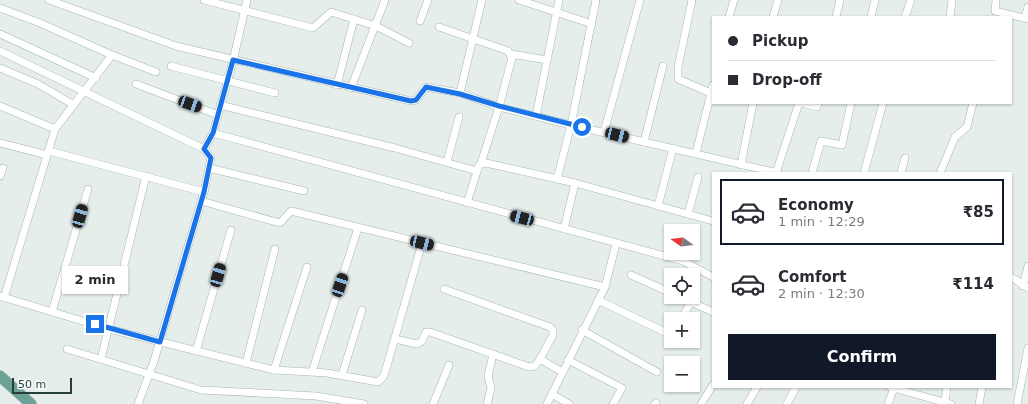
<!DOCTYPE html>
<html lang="en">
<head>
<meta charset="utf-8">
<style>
	body { margin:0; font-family:"DejaVu Sans",sans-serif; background:#f7f7f7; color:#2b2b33; height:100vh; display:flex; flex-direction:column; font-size:15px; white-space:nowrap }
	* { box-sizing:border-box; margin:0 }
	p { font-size:13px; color:#7c7c81 }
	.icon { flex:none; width:22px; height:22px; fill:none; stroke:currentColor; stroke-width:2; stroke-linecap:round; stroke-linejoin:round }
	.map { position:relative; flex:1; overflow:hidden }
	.details { position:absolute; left:712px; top:172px; width:300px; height:216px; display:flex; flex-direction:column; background:#fff; border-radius:0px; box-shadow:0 1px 3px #0004 }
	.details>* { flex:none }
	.banner { position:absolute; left:712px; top:16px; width:300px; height:88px; border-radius:0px; box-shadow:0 1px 3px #0004; display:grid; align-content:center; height:88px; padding:0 16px; background:#fff }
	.needle { width:26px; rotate:284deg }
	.fabs { position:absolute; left:664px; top:224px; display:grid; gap:8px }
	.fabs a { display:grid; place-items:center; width:36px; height:36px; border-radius:0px; background:#fff; box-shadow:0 1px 3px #0004; font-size:20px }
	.scale { position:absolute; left:12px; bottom:10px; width:60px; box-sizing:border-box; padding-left:4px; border:2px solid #253f3a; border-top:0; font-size:11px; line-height:14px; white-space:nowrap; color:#253f3a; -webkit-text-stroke:3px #f6faf8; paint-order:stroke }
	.end { position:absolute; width:18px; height:18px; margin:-9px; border:5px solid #1a73e8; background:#fff; box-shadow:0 0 0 2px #fff }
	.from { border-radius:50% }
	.bubble { position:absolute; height:28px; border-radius:0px; background:#fff; box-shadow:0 1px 3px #0004; font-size:13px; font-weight:700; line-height:28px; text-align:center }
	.car { position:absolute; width:12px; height:24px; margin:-12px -6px; border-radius:5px; box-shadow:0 0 3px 1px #0007; background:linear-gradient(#222 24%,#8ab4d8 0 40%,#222 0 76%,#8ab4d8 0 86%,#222 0) }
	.banner b { display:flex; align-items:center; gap:14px; height:38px; font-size:15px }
	.banner b+b { border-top:1px solid #e1e1e2 }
	.banner i { width:10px; height:10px; background:#2b2b33 }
	ul { padding:7px 0 0; list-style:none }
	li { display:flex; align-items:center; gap:12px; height:66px; margin:0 8px 6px; padding:0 8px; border:2px solid transparent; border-radius:0px }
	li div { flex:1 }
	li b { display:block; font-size:15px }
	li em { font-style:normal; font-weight:700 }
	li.current { border-color:#111827 }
	li>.icon { width:36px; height:36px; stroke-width:1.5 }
	.primary-button { display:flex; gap:8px; margin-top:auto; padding:8px 16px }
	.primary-button a { flex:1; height:46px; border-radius:0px; background:#111827; color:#fff; font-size:16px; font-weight:700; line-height:46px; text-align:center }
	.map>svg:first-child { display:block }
</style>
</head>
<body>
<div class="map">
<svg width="1028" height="404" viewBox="0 0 1028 404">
	<rect width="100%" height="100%" fill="#e5eeeb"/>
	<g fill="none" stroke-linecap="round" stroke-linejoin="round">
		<defs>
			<g id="minor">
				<polyline points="49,0 176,46 411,101 416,100 426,87 460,93 499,107 571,125 778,173"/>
				<polyline points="204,0 313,28 331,12 376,26 409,43"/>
				<polyline points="519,0 592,24"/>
				<polyline points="692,0 678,67 678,79 711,93"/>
				<polyline points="996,0 995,11 1028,19"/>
				<polyline points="0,8 40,23 112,55 55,129 4,298"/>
				<polyline points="729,17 734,0"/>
				<polyline points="773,17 778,0"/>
				<polyline points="836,17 840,0"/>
				<polyline points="871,17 875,0"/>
				<polyline points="905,17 911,0"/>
				<polyline points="950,17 952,0"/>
				<polyline points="1025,18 1028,7"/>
				<polyline points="420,21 428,0"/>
				<polyline points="439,27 508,51 512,58 499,107 481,163"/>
				<polyline points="0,34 96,78"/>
				<polyline points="0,51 204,149 211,158 204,192 154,361 138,404"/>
				<polyline points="511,54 547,60"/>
				<polyline points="112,55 156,72"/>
				<polyline points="171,66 275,93"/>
				<polyline points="0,68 38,84 74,105"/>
				<polyline points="136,84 218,115"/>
				<polyline points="337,85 354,19"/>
				<polyline points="351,88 385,0"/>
				<polyline points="460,93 482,0"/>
				<polyline points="802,103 817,107 818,103"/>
				<polyline points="220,105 395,148 477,171"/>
				<polyline points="0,106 55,129"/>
				<polyline points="536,116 559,0"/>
				<polyline points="604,132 640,0"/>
				<polyline points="213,133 683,261 713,277"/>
				<polyline points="644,142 663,66"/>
				<polyline points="0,143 47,155"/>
				<polyline points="204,149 213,133 233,61 247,0"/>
				<polyline points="49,151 204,192"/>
				<polyline points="696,153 713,85"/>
				<polyline points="447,162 459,117"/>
				<polyline points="741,165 753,103"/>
				<polyline points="209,168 304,191"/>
				<polyline points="776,173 799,103"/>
				<polyline points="812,173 821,141 842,145 851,103"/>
				<polyline points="864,173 883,103"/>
				<polyline points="901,173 905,158"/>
				<polyline points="940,173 955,137 967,127 973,103"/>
				<polyline points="0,176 3,168"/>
				<polyline points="557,179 571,125 596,0"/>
				<polyline points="201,201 280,223 291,211 605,287"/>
				<polyline points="467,203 479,165 486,163 575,183 713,221"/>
				<polyline points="658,206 673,148"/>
				<polyline points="688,214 698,177"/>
				<polyline points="564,229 575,183"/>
				<polyline points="631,275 671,293"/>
				<polyline points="1011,277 1028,288"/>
				<polyline points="1023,286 1028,266"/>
				<polyline points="444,289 550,327 553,330 553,335 540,359"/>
				<polyline points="0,296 109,329 274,370 327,373 378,382 384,376 422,243"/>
				<polyline points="680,297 691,302"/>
				<polyline points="598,300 671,335"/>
				<polyline points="52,312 88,189"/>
				<polyline points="681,319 691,302 713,312"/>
				<polyline points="582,330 657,372"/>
				<polyline points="395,339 417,344 422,341 426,332 430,332 529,367 535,366 540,359 562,372"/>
				<polyline points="67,349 201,390 316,396 364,404"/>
				<polyline points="196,351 231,230"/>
				<polyline points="101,359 146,176"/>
				<polyline points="568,360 622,388 613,404"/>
				<polyline points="246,363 275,249"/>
				<polyline points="274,370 307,267"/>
				<polyline points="312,372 358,228"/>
				<polyline points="342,375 362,310"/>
				<polyline points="890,387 951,404"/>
				<polyline points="552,394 569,404"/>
				<polyline points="945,402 947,387"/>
				<polyline points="433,404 449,365"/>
				<polyline points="487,404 491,388 488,376 493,354"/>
				<polyline points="547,404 605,287 616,244"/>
				<polyline points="655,404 656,403"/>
				<polyline points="701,404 713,385"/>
				<polyline points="747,404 757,387"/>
				<polyline points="787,404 796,387"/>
				<polyline points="888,404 894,388"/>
				<polyline points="979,404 982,387"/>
				<polyline points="1017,404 1028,348"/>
			</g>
			<polyline id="primary" points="0,376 31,404"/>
		</defs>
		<use href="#minor" stroke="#a8b6b2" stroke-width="8"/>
		<use href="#primary" stroke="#c2c9c8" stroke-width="12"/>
		<use href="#minor" stroke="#fff" stroke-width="7"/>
		<use href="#primary" stroke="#6ca198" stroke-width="11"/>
	</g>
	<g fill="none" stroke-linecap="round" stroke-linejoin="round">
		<polyline stroke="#1a73e8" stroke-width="5" points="95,324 160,342 204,192 211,158 204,149 213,133 233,60 411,101 416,100 426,87 460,94 499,106 582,127"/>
	</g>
</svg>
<div class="fabs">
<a><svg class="needle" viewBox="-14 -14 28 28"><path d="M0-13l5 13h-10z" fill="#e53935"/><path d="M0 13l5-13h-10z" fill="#7c7c81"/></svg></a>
<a><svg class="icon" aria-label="locate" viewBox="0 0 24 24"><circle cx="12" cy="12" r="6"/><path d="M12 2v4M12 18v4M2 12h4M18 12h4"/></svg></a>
<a>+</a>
<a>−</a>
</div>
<div class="scale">50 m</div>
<i class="end from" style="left:582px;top:127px"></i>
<i class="end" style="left:95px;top:324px"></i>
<div class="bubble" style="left:62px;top:266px;width:66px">2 min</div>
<i class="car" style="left:190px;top:104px;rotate:110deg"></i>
<i class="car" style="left:617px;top:135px;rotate:104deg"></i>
<i class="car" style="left:80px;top:216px;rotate:16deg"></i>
<i class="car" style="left:522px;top:218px;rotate:285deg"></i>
<i class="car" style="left:422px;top:243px;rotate:103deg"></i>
<i class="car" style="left:218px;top:275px;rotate:16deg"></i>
<i class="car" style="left:340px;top:285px;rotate:18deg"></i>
<div class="banner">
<b><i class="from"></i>Pickup</b>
<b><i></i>Drop-off</b>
</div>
<section class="details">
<ul>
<li class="current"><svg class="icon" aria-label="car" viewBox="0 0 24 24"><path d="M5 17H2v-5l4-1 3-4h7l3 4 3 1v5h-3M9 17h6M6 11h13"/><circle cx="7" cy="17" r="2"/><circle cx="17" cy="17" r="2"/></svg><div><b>Economy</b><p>1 min · 12:29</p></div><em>₹85</em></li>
<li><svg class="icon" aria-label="car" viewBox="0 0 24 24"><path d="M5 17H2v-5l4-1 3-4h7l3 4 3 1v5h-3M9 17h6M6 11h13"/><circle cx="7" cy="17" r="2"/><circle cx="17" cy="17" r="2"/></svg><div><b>Comfort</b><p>2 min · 12:30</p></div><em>₹114</em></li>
</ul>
<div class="primary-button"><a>Confirm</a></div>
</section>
</div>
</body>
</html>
